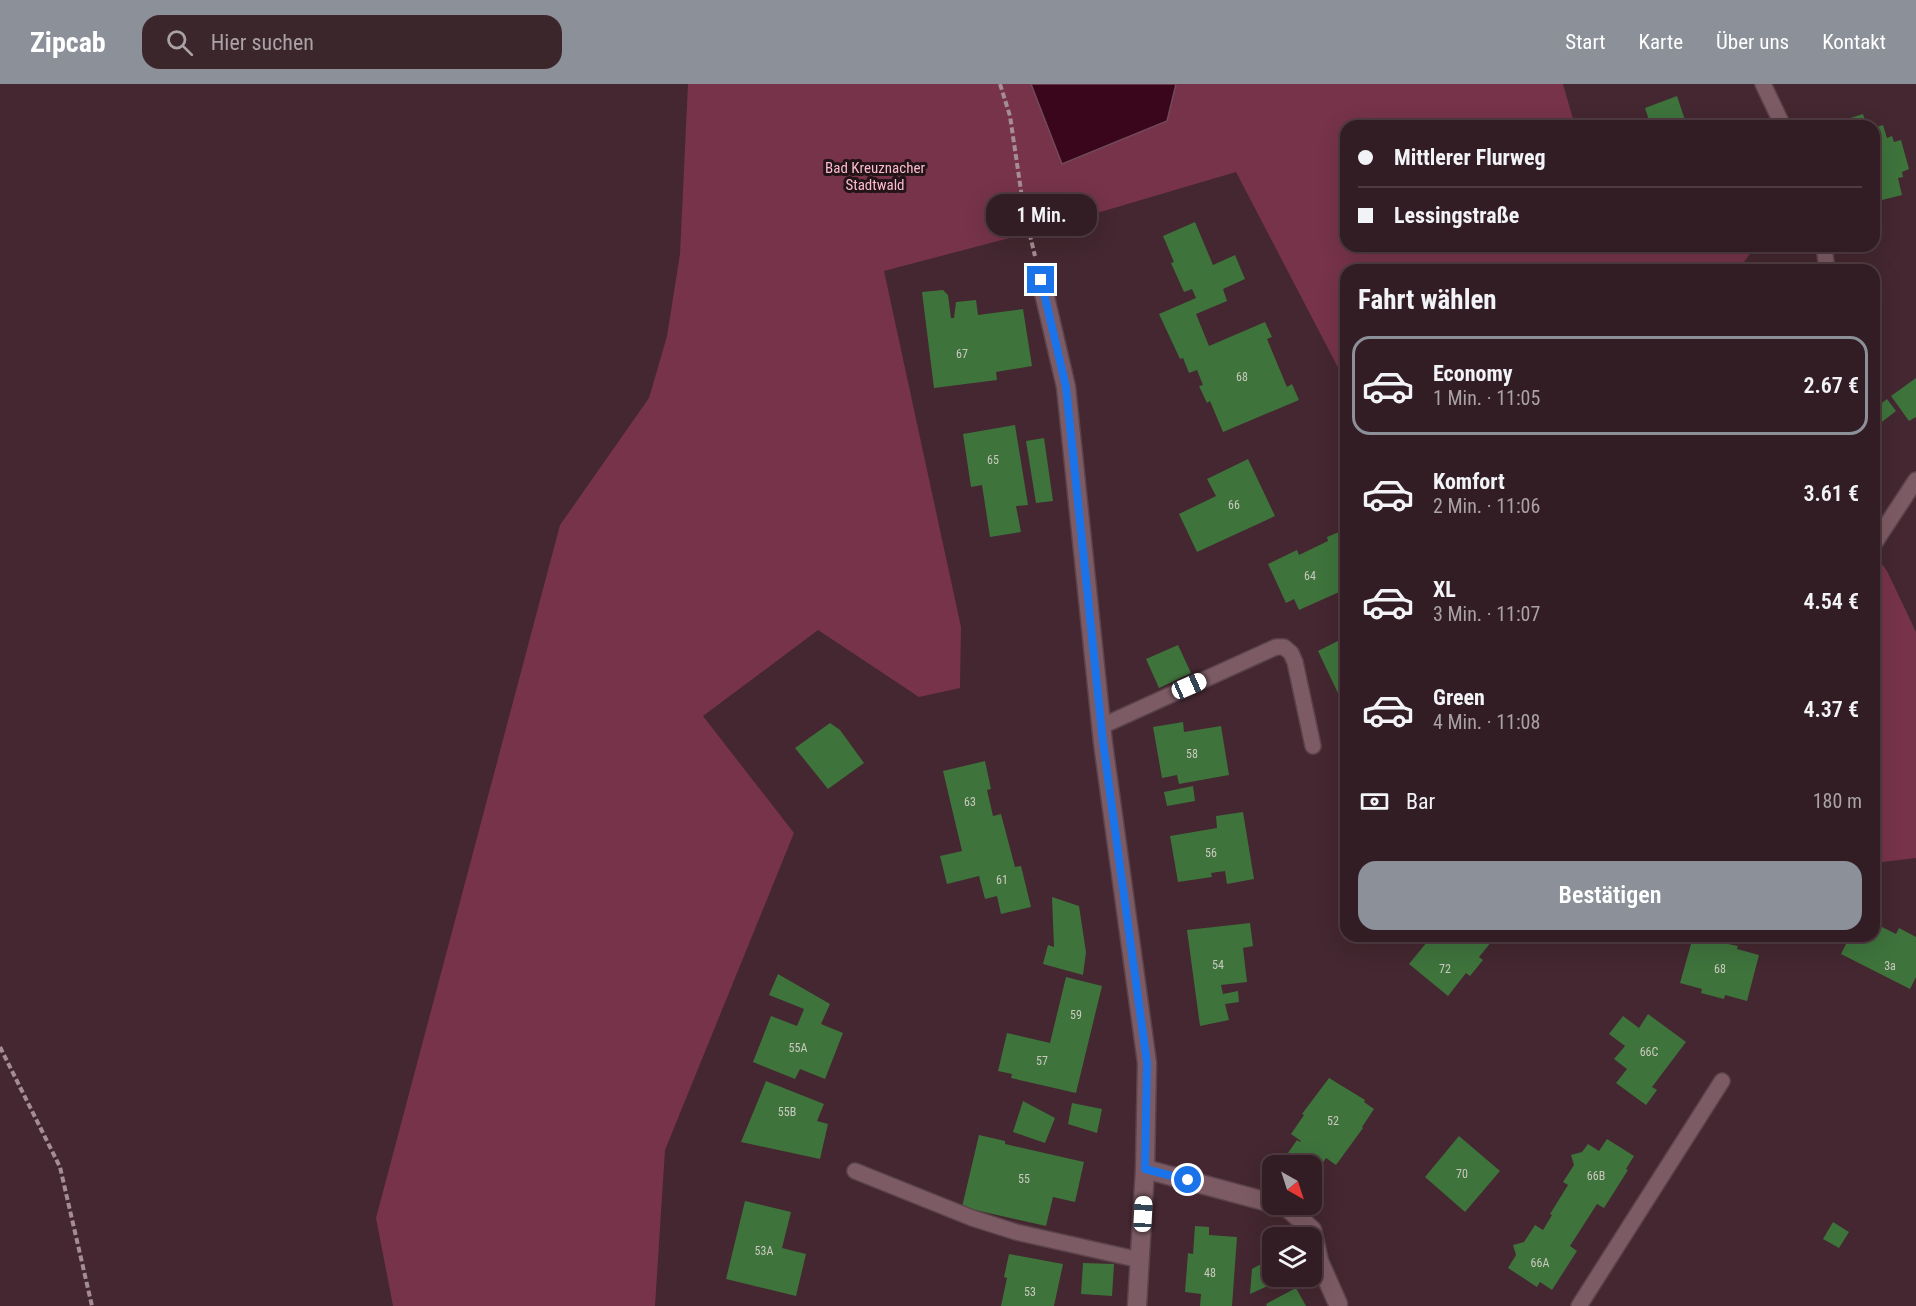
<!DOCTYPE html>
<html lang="de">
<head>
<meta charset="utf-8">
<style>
	body { margin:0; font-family:"Roboto Condensed",sans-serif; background:#3b262c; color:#f1f3f6; height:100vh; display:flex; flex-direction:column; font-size:22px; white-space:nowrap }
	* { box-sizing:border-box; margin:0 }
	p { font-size:20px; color:#a9a2a6 }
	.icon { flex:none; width:33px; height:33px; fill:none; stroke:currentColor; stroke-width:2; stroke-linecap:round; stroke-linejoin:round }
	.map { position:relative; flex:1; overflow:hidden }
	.details { position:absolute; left:1340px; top:180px; width:540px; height:678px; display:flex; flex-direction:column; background:#331d24; border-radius:18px; box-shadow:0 6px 24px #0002,0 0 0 2px #4e3b41 }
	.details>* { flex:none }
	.guide { position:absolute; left:1340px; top:36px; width:540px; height:132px; border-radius:18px; box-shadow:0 6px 24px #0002,0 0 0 2px #4e3b41; display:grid; align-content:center; height:132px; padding:0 18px; background:#331d24 }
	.needle { width:39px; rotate:141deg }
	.buttons { position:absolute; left:1262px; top:1071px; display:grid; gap:12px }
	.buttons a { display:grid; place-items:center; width:60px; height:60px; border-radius:12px; background:#331d24; box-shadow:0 6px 24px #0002,0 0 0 2px #4e3b41; font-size:30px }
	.end { position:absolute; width:27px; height:27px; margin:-14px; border:8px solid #1a73e8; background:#fff; box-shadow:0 0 0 3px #fff }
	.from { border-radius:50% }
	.bubble { position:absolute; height:42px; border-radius:18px; background:#331d24; box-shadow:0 6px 24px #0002,0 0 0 2px #4e3b41; font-size:20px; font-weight:600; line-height:42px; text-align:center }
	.car { position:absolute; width:18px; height:36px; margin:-18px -9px; border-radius:8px; box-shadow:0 0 4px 2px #0007; background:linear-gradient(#fff 24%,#345 0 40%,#fff 0 76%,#345 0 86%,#fff 0) }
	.guide b { display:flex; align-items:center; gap:21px; height:57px; font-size:22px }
	.guide b+b { border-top:2px solid #4e3b41 }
	.guide i { width:15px; height:15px; background:#f1f3f6 }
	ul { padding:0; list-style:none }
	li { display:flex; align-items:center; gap:18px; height:99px; margin:0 12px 9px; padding:0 6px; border:3px solid transparent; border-radius:18px }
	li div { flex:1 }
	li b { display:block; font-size:22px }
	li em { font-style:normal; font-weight:600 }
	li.selected { border-color:#8c9099 }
	li>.icon { width:54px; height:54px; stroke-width:1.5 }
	h2 { padding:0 18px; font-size:27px; line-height:72px }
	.pay { display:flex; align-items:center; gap:15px; height:66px; padding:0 18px; font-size:22px }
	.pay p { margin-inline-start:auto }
	.cta { display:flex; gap:12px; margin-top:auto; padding:12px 18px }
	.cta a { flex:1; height:69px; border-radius:18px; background:#8c9099; color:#fff; font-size:24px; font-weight:600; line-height:69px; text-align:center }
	header { display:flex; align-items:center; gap:36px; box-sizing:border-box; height:84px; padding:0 30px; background:#8c9099; color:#fff }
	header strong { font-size:28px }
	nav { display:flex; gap:33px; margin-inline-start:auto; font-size:21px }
	.search { width:420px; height:54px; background:#3b262c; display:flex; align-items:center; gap:15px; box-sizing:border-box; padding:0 21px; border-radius:18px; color:#a9a2a6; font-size:22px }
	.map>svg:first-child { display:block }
</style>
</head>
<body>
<header>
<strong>Zipcab</strong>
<div class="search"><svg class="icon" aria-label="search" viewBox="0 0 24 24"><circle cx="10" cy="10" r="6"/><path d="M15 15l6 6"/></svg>Hier suchen</div>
<nav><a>Start</a><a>Karte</a><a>Über uns</a><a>Kontakt</a></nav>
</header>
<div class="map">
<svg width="1916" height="1222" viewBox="0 0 1916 1222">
	<rect width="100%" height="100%" fill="#442730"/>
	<g fill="#76334a">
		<polygon points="688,0 1563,0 1575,42 1346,42 1346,162 1750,162 1752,167 1738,186 1346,186 1345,297 1236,88 1036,147 884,187 961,543 960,604 919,613 818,546 703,632 794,749 665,1066 655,1222 393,1222 376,1134 560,441 649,314 667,252 680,170"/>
		<polygon points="1874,469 1887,487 1916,548 1916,774 1874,779"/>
	</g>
	<polygon fill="#39061b" stroke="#734959" stroke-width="1.5" points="1031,0 1176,0 1167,37 1062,80"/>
	<g fill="#3e733c">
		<polygon points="1677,12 1687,42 1651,42 1645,24"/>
		<polygon points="1863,30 1867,42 1841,42 1841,37"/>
		<polygon points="1883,41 1887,54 1892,52 1894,58 1901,56 1909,85 1902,88 1903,93 1898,94 1902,111 1874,118 1874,44"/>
		<polygon points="1195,138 1213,181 1235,171 1245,195 1223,205 1227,217 1196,230 1209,262 1265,238 1272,253 1267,255 1287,303 1292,300 1299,316 1223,348 1210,317 1207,319 1199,302 1203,301 1197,286 1189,289 1183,274 1180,275 1159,230 1196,214 1192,205 1184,208 1171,179 1174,178 1163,152"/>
		<polygon points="943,206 948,211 951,234 954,234 956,218 976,216 978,231 1023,225 1032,282 996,288 997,296 934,304 922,208"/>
		<polygon points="1916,294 1916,333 1909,337 1891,312"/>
		<polygon points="1887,315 1896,327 1874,344 1874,325"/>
		<polygon points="1015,341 1028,421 1016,422 1021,448 990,453 982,401 971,403 963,350"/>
		<polygon points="1044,354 1053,417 1036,419 1026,357"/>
		<polygon points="1248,375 1275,432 1197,468 1179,430 1216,412 1207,395"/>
		<polygon points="1346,445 1346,505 1299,526 1294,515 1286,519 1268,480 1297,466 1299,471 1328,457 1327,453"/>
		<polygon points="1346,553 1346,626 1318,567"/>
		<polygon points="1178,561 1191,589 1159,604 1146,575"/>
		<polygon points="1183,638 1184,648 1221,642 1229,691 1179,700 1177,691 1162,694 1153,643"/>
		<polygon points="830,639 840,646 864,679 828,705 795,664"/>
		<polygon points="985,677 991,705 987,706 993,732 1001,730 1015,783 1021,782 1031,823 1001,830 997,812 985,815 979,792 947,800 940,772 962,767 943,687"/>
		<polygon points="1193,702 1195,717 1167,722 1164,708"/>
		<polygon points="1243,728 1254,795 1227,800 1225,787 1211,789 1212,793 1178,798 1170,752 1217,744 1216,732"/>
		<polygon points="1052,813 1079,822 1086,868 1083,891 1043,880 1048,861 1054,863"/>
		<polygon points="1250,839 1253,862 1243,864 1247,898 1221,901 1223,910 1238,907 1239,918 1225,920 1229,936 1200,942 1187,846"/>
		<polygon points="1874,839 1896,850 1899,844 1916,853 1916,893 1910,905 1841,870 1850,852 1874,852"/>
		<polygon points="1425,852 1496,852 1479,873 1483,876 1470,892 1466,889 1448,912 1409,880 1427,858 1423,854"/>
		<polygon points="1693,853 1738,862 1737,865 1759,871 1747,917 1725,911 1724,915 1701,909 1702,905 1680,899"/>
		<polygon points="778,890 830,920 821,940 843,949 825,995 800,985 795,995 753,978 771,932 797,942 804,925 769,911"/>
		<polygon points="1066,893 1102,902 1076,1009 1011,994 1012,990 998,987 1007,949 1050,959"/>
		<polygon points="1648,930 1686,958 1652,1003 1657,1006 1646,1021 1616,999 1627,985 1614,975 1625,962 1609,950 1623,932 1639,944"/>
		<polygon points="1329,994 1365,1016 1364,1018 1374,1025 1362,1043 1363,1044 1336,1081 1326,1074 1311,1096 1311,1082 1279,1082 1297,1056 1300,1058 1301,1057 1291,1050 1304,1031 1302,1030"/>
		<polygon points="766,997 824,1020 817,1037 828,1040 820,1075 741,1058"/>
		<polygon points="1023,1017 1055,1034 1045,1059 1013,1048"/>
		<polygon points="1072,1019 1102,1025 1097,1049 1068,1040"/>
		<polygon points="979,1051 1005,1057 1005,1060 1084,1078 1075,1118 1053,1113 1046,1142 962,1123"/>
		<polygon points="1459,1052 1500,1087 1465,1128 1425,1093"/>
		<polygon points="1607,1055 1634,1072 1626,1085 1628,1086 1604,1124 1597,1120 1570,1162 1577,1167 1552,1206 1540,1198 1537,1203 1508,1184 1516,1171 1513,1161 1524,1158 1535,1141 1543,1146 1552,1131 1550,1130 1568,1101 1563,1098 1574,1081 1571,1071 1582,1068 1588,1060 1599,1067"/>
		<polygon points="745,1117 791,1128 782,1164 806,1170 796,1212 726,1195"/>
		<polygon points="1833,1138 1849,1148 1839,1164 1823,1155"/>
		<polygon points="1195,1142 1209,1143 1209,1151 1237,1153 1232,1222 1200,1222 1201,1210 1185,1208 1188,1169 1193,1170"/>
		<polygon points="1009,1170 1063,1180 1054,1222 1001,1222 1007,1194 1004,1193"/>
		<polygon points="1272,1174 1272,1192 1290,1192 1250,1210 1252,1185"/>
		<polygon points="1083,1179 1114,1180 1112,1212 1081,1210"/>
		<polygon points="1296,1204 1306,1222 1267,1222 1266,1220"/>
	</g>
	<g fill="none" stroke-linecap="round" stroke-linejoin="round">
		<defs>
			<g id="lane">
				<polyline points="1763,0 1783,42"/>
				<polyline points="1824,162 1827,186"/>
				<polyline points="1874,460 1916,396"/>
				<polyline points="1102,642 1276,563 1284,563 1291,569 1295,578 1313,662"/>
				<polyline points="855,1087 972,1134 1016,1148 1140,1176"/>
				<polyline points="1579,1222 1722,997"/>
			</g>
			<g id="street">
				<polyline points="1041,196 1066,303 1103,659 1147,979 1145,1085 1137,1222"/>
				<polyline points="1145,1085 1272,1119"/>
				<polyline points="1276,1120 1288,1124 1312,1146 1319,1177 1338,1220"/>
			</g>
		</defs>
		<use href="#lane" stroke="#5b434b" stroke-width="18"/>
		<use href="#street" stroke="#5b434b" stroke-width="21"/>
		<g stroke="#a58d94" stroke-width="4" stroke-dasharray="6 3" stroke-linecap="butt">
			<polyline points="1000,0 1010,32 1024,127 1035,172"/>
			<polyline points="0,963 60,1083 92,1222"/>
		</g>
		<use href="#lane" stroke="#7d5b65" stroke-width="15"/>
		<use href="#street" stroke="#7d5b65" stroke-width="18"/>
	</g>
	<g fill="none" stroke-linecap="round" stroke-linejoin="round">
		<polyline stroke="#1a73e8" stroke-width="8" points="1041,196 1066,303 1103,658 1147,979 1145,1085 1188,1096"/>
	</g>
	<g text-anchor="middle" stroke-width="6" stroke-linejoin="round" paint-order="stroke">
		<g font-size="12" fill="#cbc9bf">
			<text x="962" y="274">67</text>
			<text x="1242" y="297">68</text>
			<text x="993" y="380">65</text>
			<text x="1234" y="425">66</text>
			<text x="1310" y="496">64</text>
			<text x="1192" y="674">58</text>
			<text x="970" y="722">63</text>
			<text x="1211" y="773">56</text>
			<text x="1002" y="800">61</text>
			<text x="1218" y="885">54</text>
			<text x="1890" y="886">3a</text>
			<text x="1445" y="889">72</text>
			<text x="1720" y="889">68</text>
			<text x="1076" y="935">59</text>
			<text x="798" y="968">55A</text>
			<text x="1649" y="972">66C</text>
			<text x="1042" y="981">57</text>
			<text x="787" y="1032">55B</text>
			<text x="1333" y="1041">52</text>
			<text x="1462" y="1094">70</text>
			<text x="1596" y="1096">66B</text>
			<text x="1024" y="1099">55</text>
			<text x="764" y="1171">53A</text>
			<text x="1540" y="1183">66A</text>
			<text x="1210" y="1193">48</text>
			<text x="1030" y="1212">53</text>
		</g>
		<g font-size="15" fill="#fdbbcd" stroke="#221418">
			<text x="875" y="89">Bad Kreuznacher<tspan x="875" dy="17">Stadtwald</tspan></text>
		</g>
	</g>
</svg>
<div class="buttons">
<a><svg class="needle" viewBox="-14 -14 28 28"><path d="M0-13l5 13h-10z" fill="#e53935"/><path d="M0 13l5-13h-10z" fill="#a9a2a6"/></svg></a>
<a><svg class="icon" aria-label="layers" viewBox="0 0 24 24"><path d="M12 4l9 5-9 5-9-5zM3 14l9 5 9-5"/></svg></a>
</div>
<i class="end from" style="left:1188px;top:1096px"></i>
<i class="end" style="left:1041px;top:196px"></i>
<div class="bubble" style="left:986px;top:110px;width:111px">1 Min.</div>
<i class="car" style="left:1189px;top:602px;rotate:66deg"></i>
<i class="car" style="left:1143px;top:1130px;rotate:3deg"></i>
<div class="guide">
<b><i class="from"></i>Mittlerer Flurweg</b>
<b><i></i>Lessingstraße</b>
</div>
<section class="details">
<h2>Fahrt wählen</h2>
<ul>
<li class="selected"><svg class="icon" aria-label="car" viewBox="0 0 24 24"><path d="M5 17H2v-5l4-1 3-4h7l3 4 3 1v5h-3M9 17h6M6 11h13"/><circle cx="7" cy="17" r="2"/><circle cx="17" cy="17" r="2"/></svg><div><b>Economy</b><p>1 Min. · 11:05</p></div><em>2.67 €</em></li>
<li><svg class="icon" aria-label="car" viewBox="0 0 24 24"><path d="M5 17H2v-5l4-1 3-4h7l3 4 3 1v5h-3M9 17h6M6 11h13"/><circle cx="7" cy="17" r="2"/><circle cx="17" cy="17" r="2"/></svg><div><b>Komfort</b><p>2 Min. · 11:06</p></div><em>3.61 €</em></li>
<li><svg class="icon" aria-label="car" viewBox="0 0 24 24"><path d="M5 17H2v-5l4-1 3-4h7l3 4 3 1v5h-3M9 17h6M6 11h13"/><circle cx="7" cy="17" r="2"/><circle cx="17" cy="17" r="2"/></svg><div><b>XL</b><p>3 Min. · 11:07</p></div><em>4.54 €</em></li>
<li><svg class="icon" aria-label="car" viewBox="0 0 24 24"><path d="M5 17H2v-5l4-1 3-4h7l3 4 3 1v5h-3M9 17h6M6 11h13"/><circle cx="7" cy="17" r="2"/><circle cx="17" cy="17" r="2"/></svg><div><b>Green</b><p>4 Min. · 11:08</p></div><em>4.37 €</em></li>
</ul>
<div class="pay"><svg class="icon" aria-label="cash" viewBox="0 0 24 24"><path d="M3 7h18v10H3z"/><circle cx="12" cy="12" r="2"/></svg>Bar<p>180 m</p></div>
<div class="cta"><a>Bestätigen</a></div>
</section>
</div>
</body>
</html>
